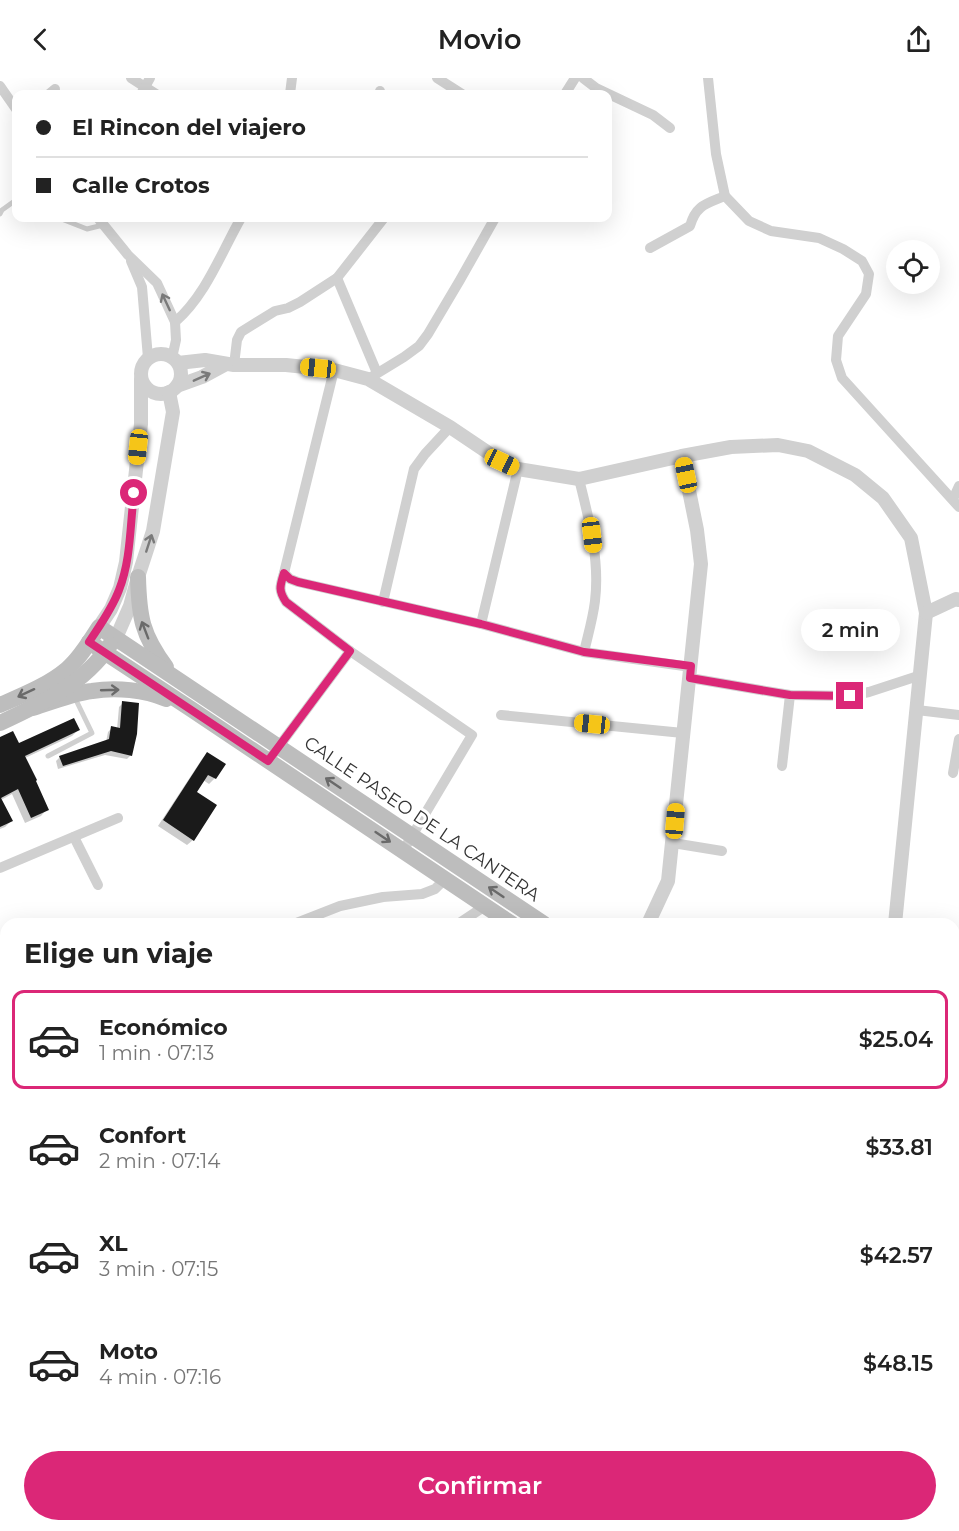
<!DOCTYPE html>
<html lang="es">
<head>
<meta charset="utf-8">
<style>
	body { margin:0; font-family:Montserrat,sans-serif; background:#f6f6f6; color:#222; height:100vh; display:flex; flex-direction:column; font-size:22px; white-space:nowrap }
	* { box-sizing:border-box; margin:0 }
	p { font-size:20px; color:#767676 }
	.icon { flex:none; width:33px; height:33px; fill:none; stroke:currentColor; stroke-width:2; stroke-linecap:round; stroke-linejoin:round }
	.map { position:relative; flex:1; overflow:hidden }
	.drawer { position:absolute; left:0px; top:840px; width:960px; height:614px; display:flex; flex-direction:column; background:#fff; border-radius:18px 18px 0 0; box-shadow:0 6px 24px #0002 }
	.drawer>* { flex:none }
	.hud { position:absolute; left:12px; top:12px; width:600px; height:132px; border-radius:12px; box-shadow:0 6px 24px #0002; display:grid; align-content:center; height:132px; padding:0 24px; background:#fff }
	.buttons { position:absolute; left:886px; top:162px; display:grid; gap:12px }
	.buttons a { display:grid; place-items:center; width:54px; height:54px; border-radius:50%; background:#fff; box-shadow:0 6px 24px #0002; font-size:30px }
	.end { position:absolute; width:27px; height:27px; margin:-14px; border:8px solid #db2777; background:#fff; box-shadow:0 0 0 3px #fff }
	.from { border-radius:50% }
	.bubble { position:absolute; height:42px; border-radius:21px; background:#fff; box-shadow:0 6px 24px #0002; font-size:20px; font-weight:600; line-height:42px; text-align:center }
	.car { position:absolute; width:18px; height:36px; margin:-18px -9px; border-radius:8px; box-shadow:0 0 4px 2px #0007; background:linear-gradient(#f5c518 24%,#345 0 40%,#f5c518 0 76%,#345 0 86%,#f5c518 0) }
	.hud b { display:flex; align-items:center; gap:21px; height:57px; font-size:22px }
	.hud b+b { border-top:2px solid #e0e0e0 }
	.hud i { width:15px; height:15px; background:#222 }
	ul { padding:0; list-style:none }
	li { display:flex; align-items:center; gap:18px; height:99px; margin:0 12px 9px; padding:0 12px; border:3px solid transparent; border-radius:12px }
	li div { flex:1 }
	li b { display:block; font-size:22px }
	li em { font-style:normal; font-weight:600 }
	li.active { border-color:#db2777 }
	li>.icon { width:54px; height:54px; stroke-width:1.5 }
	h2 { padding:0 24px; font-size:27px; line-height:72px }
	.button { display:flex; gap:12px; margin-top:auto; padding:12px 24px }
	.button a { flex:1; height:69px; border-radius:36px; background:#db2777; color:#fff; font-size:24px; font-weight:600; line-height:69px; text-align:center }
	header { display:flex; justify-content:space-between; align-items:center; height:78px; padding:0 24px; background:#fff; font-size:27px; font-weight:600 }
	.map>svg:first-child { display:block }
</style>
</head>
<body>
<header><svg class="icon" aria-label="back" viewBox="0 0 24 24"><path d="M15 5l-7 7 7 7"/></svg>Movio<svg class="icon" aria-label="share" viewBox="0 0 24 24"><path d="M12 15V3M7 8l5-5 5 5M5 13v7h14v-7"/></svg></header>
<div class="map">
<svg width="959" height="1453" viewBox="0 0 959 1453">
	<rect width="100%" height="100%" fill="#fff"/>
	<g fill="#0003">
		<polygon points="123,625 131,677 127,681 105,677 58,691 56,683 60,679 106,664 108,654 112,650 117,651 119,629"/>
		<polygon points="78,652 72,658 25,680 47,731 41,738 25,745 12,716 1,722 11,743 5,749 0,751 0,661 19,667"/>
		<polygon points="207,675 224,686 215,700 209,706 203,702 195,714 193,762 187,767 158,748 202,681"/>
	</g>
	<g fill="#1a1a1a">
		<polygon points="122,623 139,625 137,656 132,678 111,673 63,688 59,678 109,661 111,648 120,650"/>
		<polygon points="74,640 80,652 25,678 37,702 36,703 49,732 31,740 18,711 1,720 13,743 0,749 0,659 13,653 19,665"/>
		<polygon points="207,674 226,686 216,701 208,697 197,714 217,727 194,763 163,742"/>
	</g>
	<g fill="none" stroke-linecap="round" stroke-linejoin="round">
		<g stroke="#d0d0d0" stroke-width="5">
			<polyline points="0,136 2,132 16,122"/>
			<polyline points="59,140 87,151 103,147"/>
			<polyline points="48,678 92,655 75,620"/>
		</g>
		<g stroke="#d0d0d0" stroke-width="10">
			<polyline points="131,0 156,16"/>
			<polyline points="437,0 462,16"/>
			<polyline points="583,0 596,10 653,37 670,50"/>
			<polyline points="708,0 716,76 725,118 749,143 771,153 819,160 843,171 862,183 869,196 866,216 838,258 836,282 842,300 959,429"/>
			<polyline points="0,8 16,31"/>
			<polyline points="49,16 55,11"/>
			<polyline points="141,16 150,0"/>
			<polyline points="290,16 292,0"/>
			<polyline points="380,16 380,13"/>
			<polyline points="565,16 575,0"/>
			<polyline points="98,140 128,177 157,205 175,244 176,262 172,280"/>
			<path d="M650,170L690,148C696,127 706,126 725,118"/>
			<polyline points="131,183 142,209 148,280"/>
			<polyline points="337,200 377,295"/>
			<path d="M175,244C206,217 221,175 241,140"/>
			<polyline points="234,287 237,262 241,254 275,233 288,230 300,224 337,200 384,140"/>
			<path d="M334,292L284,495C280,508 278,512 286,524L350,573L472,657L403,773"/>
			<polyline points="368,301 404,279 419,268 428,256 460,202 495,140"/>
			<path d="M579,401C589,441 600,482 595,523C593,540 588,557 584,574"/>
			<polyline points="953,421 959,408"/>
			<polyline points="284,495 290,501 298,504 481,546 584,574 691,589"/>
			<polyline points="383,524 414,391 425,376 450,349"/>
			<polyline points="481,546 518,391"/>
			<polyline points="690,600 790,617 850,618 869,614 918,598"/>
			<polyline points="917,632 959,637"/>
			<polyline points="501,637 683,655"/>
			<polyline points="268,683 350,573"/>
			<polyline points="782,688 790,617"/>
			<polyline points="953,695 959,661"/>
			<polyline points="74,759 98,807"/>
			<polyline points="673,765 722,773"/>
			<polyline points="0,790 118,740"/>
			<polyline points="294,846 340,828 383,819 422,816 435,811 445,801"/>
			<polyline points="458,846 485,828"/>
			<polyline points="954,914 959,911"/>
			<polyline points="0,943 6,941"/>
			<polyline points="954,1031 959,1023"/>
			<polyline points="0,1052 6,1056"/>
			<polyline points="0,1094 6,1100"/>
			<polyline points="954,1139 959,1149"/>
			<polyline points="954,1211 959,1213"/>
			<polyline points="0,1354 6,1342"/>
			<polyline points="121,1448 126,1453"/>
			<polyline points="211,1448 213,1453"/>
			<polyline points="279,1448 281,1453"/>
			<polyline points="351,1448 352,1453"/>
			<polyline points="492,1448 493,1453"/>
			<polyline points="48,1453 58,1448"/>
			<polyline points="181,1453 193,1448"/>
			<polyline points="446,1453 447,1448"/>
			<polyline points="646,1453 648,1448"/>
		</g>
		<g stroke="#d0d0d0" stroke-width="14">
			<circle cx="161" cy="296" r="20"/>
			<polyline points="178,285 205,282 234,287 286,287 334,292 368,301 450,349 502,384 518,391 579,401 682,378 731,369 778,367 808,373 855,397 883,420 911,460 926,535 895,846"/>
			<polyline points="177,308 202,299 226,286"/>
			<polyline points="926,535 956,521 959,522"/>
			<polyline points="99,549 111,531 120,510 126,484 141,346 141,301"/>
			<polyline points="116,560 130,528 138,499 153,453 173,334 169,314"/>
			<polyline points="648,846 668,803 701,486 697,452 682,378"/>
			<polyline points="0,1218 6,1227"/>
		</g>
		<g stroke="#bdbdbd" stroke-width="16">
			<path d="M138,499C139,539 142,557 166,589"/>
			<polyline points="89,564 191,631 512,846"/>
			<path d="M0,627C23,617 48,607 67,591C80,580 90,563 99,549L544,846"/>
			<path d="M33,630C51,624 75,615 92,613C116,609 145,612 166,621"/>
			<path d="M0,645C41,626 84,606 110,567"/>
		</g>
	</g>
	<defs><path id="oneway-shaft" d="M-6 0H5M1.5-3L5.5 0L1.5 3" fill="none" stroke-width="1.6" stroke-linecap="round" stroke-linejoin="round" transform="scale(1.5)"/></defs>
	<g stroke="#7a7a7a">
		<use href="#oneway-shaft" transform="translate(166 224) rotate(-115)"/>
		<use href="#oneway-shaft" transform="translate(202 299) rotate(-24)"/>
		<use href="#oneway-shaft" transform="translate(149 465) rotate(-72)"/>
	</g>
	<g stroke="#6a6a6a">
		<use href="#oneway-shaft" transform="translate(145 552) rotate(-111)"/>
		<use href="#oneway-shaft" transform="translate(110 612) rotate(-2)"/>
		<use href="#oneway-shaft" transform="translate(26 615) rotate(155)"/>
		<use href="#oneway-shaft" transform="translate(333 705) rotate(-146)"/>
		<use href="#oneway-shaft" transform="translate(383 759) rotate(34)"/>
		<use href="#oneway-shaft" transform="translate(496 814) rotate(-146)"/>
	</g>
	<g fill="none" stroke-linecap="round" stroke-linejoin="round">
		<path stroke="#db2777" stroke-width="8" d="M134,415C130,447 131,482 119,512C112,531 100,547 89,564L268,683L350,573L286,524C278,512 280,508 284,495L290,501L298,504L481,546L584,574L691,588L690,600L790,617L850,618"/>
	</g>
	<g text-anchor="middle" stroke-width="6" stroke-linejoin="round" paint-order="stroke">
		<g font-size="18" fill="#333" stroke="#fff">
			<text transform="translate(422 741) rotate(34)" y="6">CALLE PASEO DE LA CANTERA</text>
		</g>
	</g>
</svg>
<div class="buttons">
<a><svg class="icon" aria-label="locate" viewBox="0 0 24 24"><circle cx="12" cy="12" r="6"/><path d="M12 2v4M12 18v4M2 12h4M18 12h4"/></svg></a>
</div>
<i class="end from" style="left:134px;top:415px"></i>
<i class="end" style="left:850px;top:618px"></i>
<div class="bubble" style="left:801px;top:531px;width:99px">2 min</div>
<i class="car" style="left:318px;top:290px;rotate:276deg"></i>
<i class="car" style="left:138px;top:369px;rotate:186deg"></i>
<i class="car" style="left:502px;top:384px;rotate:115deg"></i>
<i class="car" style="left:686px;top:397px;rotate:348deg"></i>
<i class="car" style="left:592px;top:457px;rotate:173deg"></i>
<i class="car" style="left:592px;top:646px;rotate:276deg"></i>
<i class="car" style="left:675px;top:743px;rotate:5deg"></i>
<div class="hud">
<b><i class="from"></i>El Rincon del viajero</b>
<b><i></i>Calle Crotos</b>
</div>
<section class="drawer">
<h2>Elige un viaje</h2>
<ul>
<li class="active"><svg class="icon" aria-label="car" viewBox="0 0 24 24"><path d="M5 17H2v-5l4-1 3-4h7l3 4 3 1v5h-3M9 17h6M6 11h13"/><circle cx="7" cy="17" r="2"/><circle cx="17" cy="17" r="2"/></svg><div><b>Económico</b><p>1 min · 07:13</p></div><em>$25.04</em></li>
<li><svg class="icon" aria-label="car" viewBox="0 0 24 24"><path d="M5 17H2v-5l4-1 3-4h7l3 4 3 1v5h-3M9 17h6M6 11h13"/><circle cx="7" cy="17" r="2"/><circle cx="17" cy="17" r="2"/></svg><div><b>Confort</b><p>2 min · 07:14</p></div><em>$33.81</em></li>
<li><svg class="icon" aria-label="car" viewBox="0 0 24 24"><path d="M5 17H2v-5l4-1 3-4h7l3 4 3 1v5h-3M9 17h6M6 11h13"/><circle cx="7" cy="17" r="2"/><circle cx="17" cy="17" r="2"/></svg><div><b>XL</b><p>3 min · 07:15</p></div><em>$42.57</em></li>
<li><svg class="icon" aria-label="car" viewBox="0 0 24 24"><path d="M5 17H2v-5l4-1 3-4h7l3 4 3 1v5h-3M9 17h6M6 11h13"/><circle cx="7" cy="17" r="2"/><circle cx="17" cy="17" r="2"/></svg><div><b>Moto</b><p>4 min · 07:16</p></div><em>$48.15</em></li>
</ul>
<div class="button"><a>Confirmar</a></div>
</section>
</div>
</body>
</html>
